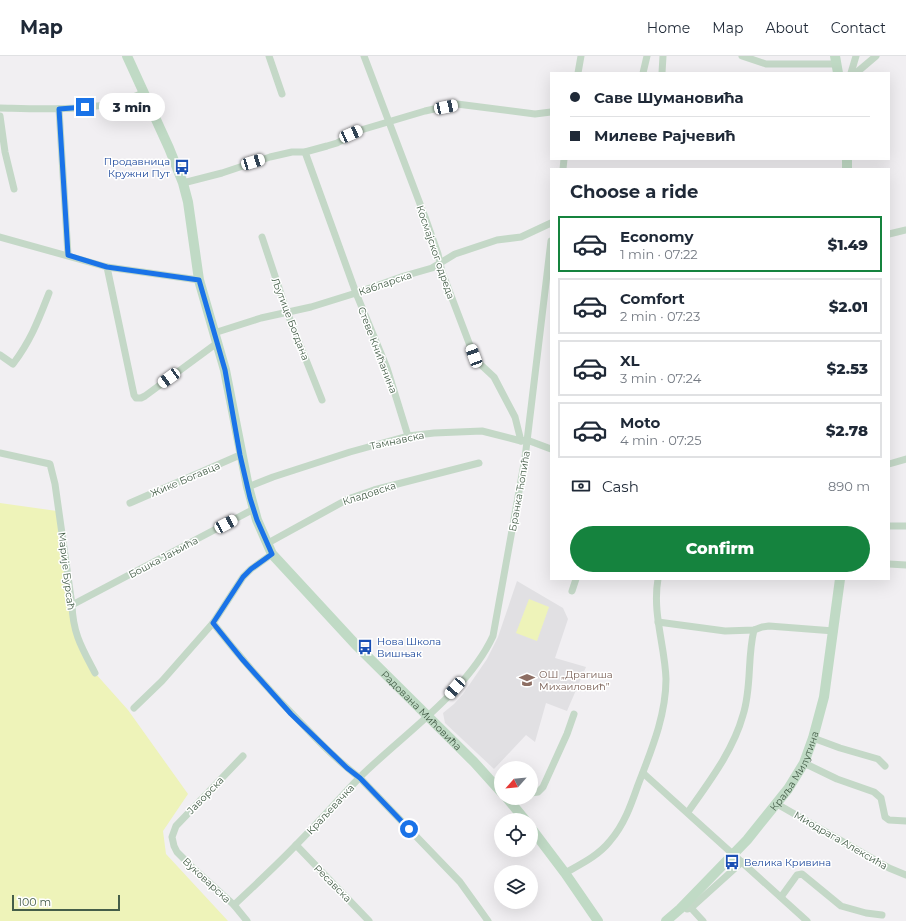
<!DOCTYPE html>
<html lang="en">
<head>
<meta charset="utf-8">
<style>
	body { margin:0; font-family:Montserrat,sans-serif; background:#f2f2f3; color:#1f2937; height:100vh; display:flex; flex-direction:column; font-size:15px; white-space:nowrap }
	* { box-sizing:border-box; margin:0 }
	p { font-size:13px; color:#747a83 }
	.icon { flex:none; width:22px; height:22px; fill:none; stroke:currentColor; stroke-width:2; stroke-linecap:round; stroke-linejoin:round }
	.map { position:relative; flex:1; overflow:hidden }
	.sheet { position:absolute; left:550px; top:112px; width:340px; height:412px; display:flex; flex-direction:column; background:#fff; border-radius:0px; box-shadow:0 4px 16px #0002 }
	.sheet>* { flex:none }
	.banner { position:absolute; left:550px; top:16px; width:340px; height:88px; border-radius:0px; box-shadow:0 4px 16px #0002; display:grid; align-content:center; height:88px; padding:0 20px; background:#fff }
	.needle { width:26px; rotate:243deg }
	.tools { position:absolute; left:494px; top:705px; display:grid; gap:8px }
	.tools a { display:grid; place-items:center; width:44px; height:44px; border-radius:50%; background:#fff; box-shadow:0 4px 16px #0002; font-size:20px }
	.scale { position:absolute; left:12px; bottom:10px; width:108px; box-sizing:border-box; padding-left:4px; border:2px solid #455e49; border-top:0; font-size:11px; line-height:14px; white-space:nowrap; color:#455e49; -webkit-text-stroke:3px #fff; paint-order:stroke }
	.end { position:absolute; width:18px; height:18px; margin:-9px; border:5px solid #1a73e8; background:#fff; box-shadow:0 0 0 2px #fff }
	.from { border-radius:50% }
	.bubble { position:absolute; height:28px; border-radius:14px; background:#fff; box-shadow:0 4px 16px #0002; font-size:13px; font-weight:800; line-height:28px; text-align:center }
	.car { position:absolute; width:12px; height:24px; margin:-12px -6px; border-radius:5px; box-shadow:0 0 3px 1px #0007; background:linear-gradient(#fff 24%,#345 0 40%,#fff 0 76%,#345 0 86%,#fff 0) }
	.banner b { display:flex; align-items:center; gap:14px; height:38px; font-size:15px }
	.banner b+b { border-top:1px solid #e0e1e3 }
	.banner i { width:10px; height:10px; background:#1f2937 }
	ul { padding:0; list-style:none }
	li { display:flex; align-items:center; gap:12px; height:56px; margin:0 8px 6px; padding:0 12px; border:2px solid #e0e1e3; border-radius:0px }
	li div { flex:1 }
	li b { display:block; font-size:15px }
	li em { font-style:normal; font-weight:800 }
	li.on { border-color:#15833e }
	li>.icon { width:36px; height:36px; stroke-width:1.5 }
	h2 { padding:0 20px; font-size:18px; line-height:48px }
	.pay { display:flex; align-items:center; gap:10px; height:44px; padding:0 20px; font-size:15px }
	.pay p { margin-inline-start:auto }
	.button { display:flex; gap:8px; margin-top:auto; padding:8px 20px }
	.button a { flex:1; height:46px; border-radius:24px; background:#15833e; color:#fff; font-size:16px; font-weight:800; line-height:46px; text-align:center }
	header { display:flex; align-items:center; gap:24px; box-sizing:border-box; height:56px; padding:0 20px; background:#fff; border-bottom:1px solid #e0e1e3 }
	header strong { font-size:19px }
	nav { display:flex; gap:22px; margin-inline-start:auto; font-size:14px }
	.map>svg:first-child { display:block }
</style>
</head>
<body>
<header>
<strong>Map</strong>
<nav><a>Home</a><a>Map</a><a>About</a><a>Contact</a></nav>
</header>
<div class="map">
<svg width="906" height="865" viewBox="0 0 906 865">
	<rect width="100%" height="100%" fill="#f1eff2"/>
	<polygon fill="#e1e0e3" points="517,525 563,552 568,563 555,602 586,611 567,655 546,647 535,686 526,679 494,713 445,667 443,657 454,648 463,638 487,603 498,581"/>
	<g fill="#eef3b9">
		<polygon points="0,447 57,455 72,564 95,617 128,654 188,738 163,775 166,798 228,865 0,865"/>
		<polygon points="529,543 549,551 537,585 516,577"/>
	</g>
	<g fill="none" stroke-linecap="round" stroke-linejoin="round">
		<g stroke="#c4d8c7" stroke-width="7">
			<polyline points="269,0 282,38"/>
			<polyline points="364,0 425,161 438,198 442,216 474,300 480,308 494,321 515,361 521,385"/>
			<polyline points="742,0 766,8 837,8"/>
			<polyline points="578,17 581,0"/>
			<polyline points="643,17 647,0"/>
			<polyline points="662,17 663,0"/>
			<polyline points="851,17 856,0"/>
			<polyline points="856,17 876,0"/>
			<path d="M0,52C42,53 106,57 144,36"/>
			<polyline points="59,53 68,199"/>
			<polyline points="0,60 5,96 14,133"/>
			<polyline points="305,96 356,237 387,312 408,380"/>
			<polyline points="563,113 564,103"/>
			<polyline points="183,127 222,117 270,101 292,96 305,96 327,90 337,87 361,74 425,55 457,48 535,58 551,56"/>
			<polyline points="889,178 906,174"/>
			<polyline points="0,181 107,211 199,224"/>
			<polyline points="262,181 287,256 322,344"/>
			<polyline points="107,211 134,339 136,342 141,342 145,340 217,287"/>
			<polyline points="214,277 261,262 311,251 356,237 404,220 432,212 455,198 497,184 521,181 551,167"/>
			<path d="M0,299L13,308C31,284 38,265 49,237"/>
			<path d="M0,397L50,408L55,428L72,549C73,578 82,592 95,617"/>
			<polyline points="889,408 906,403"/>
			<polyline points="248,431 273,421 350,396 408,380 434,377 482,375 521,385 527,384 551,393"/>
			<polyline points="130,447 240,399"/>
			<polyline points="889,470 906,470"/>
			<polyline points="268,487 348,443 374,434 479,407"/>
			<polyline points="889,508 906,509"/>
			<polyline points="572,535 576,523"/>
			<polyline points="72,549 254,453"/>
			<polyline points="658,566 725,575 754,574 762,571 769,570 834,575"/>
			<path d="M213,567C242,604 273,639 306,672C323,690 340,707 360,722L460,826L488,865"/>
			<polyline points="134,652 162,625 213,567 243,521 251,513 272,498"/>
			<polyline points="813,682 840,692 878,703 885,710"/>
			<polyline points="243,700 176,770 172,781 174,790 177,796 191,810 234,849 247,865"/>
			<polyline points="804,707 837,723 874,736 881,742 885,761 889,764 906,765"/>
			<polyline points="643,717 807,865"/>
			<polyline points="531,737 538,736 543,731 567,678 574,658"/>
			<polyline points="777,748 889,812 906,819"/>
			<path d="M688,756C709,726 733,695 743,659C752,631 747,602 754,574"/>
			<polyline points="296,789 369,865"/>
			<path d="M565,817C581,808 598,800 610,785C624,769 631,749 638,729C651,695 666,660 666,623C665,590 652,557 658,523"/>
			<polyline points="781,841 797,819 802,818 841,850 866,857 882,859"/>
			<path d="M234,849C255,829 277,809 297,788C318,767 338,744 359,722C402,679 467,636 493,580L525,402L551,185"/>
			<polyline points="691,852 742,806"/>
			<polyline points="687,853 691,852 703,865"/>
		</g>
		<g stroke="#c0dac5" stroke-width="10">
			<path id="s1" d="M127,0L169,92L183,127L188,146L199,224L225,314L248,431L257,464L272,498L357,590L474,706L501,736"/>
			<polyline points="835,0 838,17"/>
			<polyline points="847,103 847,113"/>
			<polyline points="507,742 525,764"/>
			<polyline points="531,772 565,817 598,865"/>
			<path id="s2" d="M666,865L680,853L747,784L788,733L804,707L813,682L824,641L840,523"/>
		</g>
	</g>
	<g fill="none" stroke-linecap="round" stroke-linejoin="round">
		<polyline stroke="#1a73e8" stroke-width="5" points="85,51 59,53 68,199 107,211 199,224 225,314 240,399 250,442 257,464 272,498 251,513 243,521 213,567 242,603 291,658 347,712 360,722 409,773"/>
	</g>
	<defs>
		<symbol id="bus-bare" viewBox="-9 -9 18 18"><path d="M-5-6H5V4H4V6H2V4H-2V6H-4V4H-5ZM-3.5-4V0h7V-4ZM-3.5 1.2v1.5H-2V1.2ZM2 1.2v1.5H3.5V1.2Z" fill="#1a4fb4" stroke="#fff" stroke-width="2.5" paint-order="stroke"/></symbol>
		<symbol id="school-bare" viewBox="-9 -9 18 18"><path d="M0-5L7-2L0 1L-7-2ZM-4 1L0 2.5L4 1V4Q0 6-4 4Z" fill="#8d6e63" stroke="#fff" stroke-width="2.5" paint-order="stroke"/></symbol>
	</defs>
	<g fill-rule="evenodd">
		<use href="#bus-bare" x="171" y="100" width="22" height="22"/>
		<use href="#bus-bare" x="354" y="580" width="22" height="22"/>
		<use href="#school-bare" x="516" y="613" width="22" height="22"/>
		<use href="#bus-bare" x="721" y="795" width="22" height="22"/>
	</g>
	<g text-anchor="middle" stroke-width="3" stroke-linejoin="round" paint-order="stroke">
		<g font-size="10" fill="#164399" stroke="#fff" text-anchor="start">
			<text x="170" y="109" text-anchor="end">Продавница<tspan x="170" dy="12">Кружни Пут</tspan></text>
			<text x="377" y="589">Нова Школа<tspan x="377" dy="12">Вишњак</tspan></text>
			<text x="744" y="810">Велика Кривина</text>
		</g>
		<g font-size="10" fill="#455e49" stroke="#fff">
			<text transform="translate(436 196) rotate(71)" y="4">Космајског одреда</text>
			<text transform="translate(385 227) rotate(-19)" y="4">Кабларска</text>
			<text transform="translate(291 263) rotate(69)" y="4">Љутице Богдана</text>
			<text transform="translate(378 294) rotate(69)" y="4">Стеве Книћанина</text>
			<text transform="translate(397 384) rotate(-12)" y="4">Тамнавска</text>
			<text transform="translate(185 423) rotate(-23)" y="4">Жике Богавца</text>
			<text transform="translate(519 435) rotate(-80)" y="4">Бранка Ћопића</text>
			<text transform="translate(369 437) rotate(-18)" y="4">Кладовска</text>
			<text transform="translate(163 501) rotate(-28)" y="4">Бошка Јањића</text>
			<text transform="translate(67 515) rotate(83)" y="4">Марије Бурсаћ</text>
			<text dy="4" stroke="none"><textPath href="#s1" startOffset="738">Радована Мићовића</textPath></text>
			<text dy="4" stroke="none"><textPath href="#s2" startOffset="199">Краља Милутина</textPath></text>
			<text transform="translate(205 739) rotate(-46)" y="4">Јаворска</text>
			<text transform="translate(330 753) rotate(-47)" y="4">Краљевачка</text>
			<text transform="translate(841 784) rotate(30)" y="4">Миодрага Алексића</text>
			<text transform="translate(207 824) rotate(43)" y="4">Вуковарска</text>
			<text transform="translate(333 827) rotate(45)" y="4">Ресавска</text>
		</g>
		<g font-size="10" fill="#785e54" stroke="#fff" text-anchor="start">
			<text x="539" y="622">ОШ „Драгиша<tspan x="539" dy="12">Михаиловић”</tspan></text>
		</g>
	</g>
</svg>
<div class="tools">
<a><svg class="needle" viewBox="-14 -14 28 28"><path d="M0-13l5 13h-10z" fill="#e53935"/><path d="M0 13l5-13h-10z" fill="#747a83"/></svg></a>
<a><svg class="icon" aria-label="locate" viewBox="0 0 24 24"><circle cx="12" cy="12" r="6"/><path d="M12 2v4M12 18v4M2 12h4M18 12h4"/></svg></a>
<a><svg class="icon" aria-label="layers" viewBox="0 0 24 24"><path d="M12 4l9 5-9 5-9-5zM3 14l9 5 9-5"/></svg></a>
</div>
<div class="scale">100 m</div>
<i class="end from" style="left:409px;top:773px"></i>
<i class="end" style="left:85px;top:51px"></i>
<div class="bubble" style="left:99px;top:37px;width:66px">3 min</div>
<i class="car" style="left:446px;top:51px;rotate:78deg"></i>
<i class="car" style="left:351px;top:78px;rotate:66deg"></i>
<i class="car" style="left:253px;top:106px;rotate:73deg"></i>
<i class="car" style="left:474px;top:300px;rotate:340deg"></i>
<i class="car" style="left:169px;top:322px;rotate:234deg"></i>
<i class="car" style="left:226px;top:468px;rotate:62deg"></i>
<i class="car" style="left:455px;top:632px;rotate:221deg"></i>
<div class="banner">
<b><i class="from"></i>Саве Шумановића</b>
<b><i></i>Милеве Рајчевић</b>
</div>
<section class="sheet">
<h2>Choose a ride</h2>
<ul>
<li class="on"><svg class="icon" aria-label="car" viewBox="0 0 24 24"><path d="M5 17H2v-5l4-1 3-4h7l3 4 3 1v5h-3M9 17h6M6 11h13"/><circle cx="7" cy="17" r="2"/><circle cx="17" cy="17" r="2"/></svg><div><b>Economy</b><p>1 min · 07:22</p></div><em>$1.49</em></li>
<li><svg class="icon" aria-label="car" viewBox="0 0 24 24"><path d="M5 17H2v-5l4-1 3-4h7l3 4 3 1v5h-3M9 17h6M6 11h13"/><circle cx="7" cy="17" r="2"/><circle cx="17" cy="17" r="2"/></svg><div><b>Comfort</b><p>2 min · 07:23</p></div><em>$2.01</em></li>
<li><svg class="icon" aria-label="car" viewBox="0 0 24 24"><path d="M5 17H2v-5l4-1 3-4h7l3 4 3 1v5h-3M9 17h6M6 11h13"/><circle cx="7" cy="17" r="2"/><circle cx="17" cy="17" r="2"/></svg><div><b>XL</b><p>3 min · 07:24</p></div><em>$2.53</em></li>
<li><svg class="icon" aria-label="car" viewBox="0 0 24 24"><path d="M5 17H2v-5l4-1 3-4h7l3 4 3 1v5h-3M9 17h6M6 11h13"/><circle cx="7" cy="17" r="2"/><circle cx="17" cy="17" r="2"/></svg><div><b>Moto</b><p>4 min · 07:25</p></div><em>$2.78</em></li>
</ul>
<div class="pay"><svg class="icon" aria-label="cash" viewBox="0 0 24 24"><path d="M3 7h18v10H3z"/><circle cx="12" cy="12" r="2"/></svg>Cash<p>890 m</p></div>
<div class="button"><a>Confirm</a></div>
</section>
</div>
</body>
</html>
